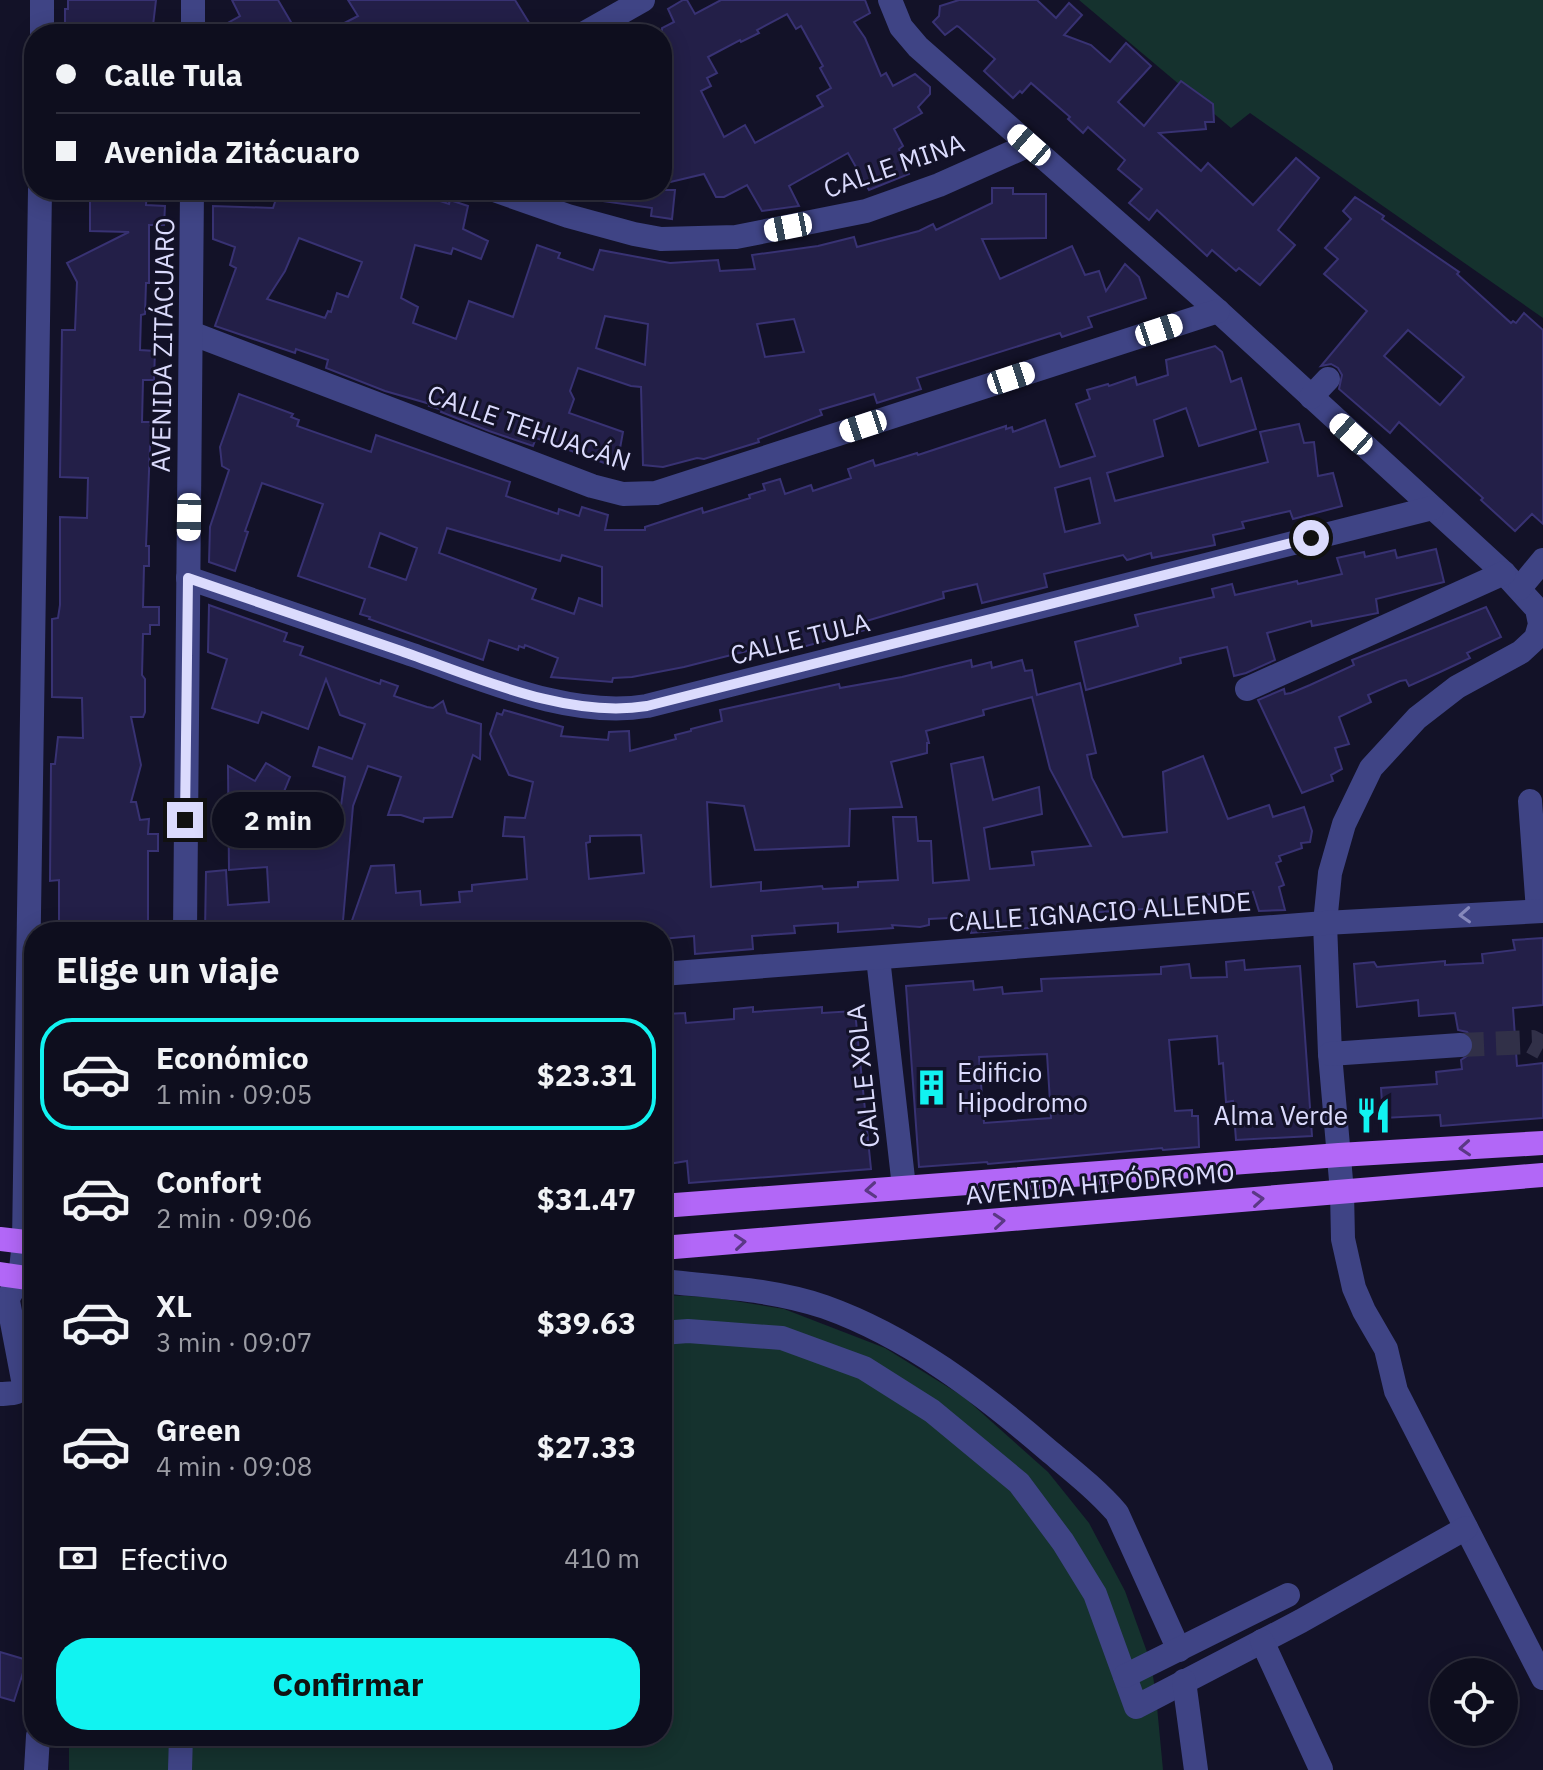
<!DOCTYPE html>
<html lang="es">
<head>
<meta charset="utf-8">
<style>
	body { margin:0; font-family:"IBM Plex Sans",sans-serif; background:#171727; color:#f1f3f6; height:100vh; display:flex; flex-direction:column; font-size:30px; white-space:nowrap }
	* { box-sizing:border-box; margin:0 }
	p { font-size:26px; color:#9b9ca4 }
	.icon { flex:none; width:44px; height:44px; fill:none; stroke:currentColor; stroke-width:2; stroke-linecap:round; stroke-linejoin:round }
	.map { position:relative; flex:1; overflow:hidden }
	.details { position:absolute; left:24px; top:922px; width:648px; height:824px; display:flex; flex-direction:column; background:#0e0e1e; border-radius:32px; box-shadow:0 4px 20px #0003,0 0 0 2px #2e2e3c }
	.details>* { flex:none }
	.banner { position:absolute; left:24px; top:24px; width:648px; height:176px; border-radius:32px; box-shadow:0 4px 20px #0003,0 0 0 2px #2e2e3c; display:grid; align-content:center; height:176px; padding:0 32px; background:#0e0e1e }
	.fabs { position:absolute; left:1430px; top:1658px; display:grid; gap:16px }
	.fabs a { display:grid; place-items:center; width:88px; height:88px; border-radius:50%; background:#0e0e1e; box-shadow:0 4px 20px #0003,0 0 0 2px #2e2e3c; font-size:40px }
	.end { position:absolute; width:36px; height:36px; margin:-18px; border:10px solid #dbdbfd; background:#111; box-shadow:0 0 0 4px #111 }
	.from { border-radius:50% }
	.bubble { position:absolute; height:56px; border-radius:28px; background:#0e0e1e; box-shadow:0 4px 20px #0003,0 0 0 2px #2e2e3c; font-size:26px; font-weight:800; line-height:56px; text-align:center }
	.car { position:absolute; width:24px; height:48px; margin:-24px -12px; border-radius:10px; box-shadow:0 0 6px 2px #0007; background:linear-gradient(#fff 24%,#345 0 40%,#fff 0 76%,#345 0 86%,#fff 0) }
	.banner b { display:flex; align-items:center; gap:28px; height:76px; font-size:30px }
	.banner b+b { border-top:2px solid #2e2e3c }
	.banner i { width:20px; height:20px; background:#f1f3f6 }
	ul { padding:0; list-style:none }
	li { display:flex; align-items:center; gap:24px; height:112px; margin:0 16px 12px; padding:0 16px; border:4px solid transparent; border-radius:32px }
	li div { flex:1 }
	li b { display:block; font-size:30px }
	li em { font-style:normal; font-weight:800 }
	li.selected { border-color:#11f3f1 }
	li>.icon { width:72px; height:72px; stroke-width:1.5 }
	h2 { padding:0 32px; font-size:36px; line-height:96px }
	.pay { display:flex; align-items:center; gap:20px; height:88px; padding:0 32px; font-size:30px }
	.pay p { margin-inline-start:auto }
	.button { display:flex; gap:16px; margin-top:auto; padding:16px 32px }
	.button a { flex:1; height:92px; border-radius:32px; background:#11f3f1; color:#111; font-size:32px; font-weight:800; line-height:92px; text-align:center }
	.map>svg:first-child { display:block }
</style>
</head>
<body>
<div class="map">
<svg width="1543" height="1770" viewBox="0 0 1543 1770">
	<rect width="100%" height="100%" fill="#131228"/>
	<g fill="#15322e">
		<polygon points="1079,0 1543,0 1543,318 1250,113 1231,128"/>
		<polygon points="662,1295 711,1297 784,1309 885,1348 964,1397 1048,1472 1089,1523 1125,1591 1151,1663 1156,1696 1163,1770 69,1770 69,1736 662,1736"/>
	</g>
	<g fill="#231f48" stroke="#383273" stroke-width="2" fill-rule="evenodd">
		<polygon points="68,0 156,0 152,34 68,34 68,31 65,31 65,9 68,9"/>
		<polygon points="232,0 278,0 298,34 208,34 240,16"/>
		<polygon points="348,0 515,0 536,34 323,34 358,16"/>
		<path d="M683,0H687L695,14L721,0H865L870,13L854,22L865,38L881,76L886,73L893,86L915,74L930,87V94L918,107L922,113L894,129L903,146L899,149L909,174L869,190L848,153L789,186L799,206L762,211L747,185L724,197H716L704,174L662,184V28L674,22L668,9ZM787,14L796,29L801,26L823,66L820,68L831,88L817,96L823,106L755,143L745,125L724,137L701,91L711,86L707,78L717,73L708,57L740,40L741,42L759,33L757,30Z"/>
		<polygon points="959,0 1037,0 1056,18 1069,3 1082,15 1064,35 1091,45 1110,62 1126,43 1151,66 1118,102 1144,126 1181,81 1213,104 1214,122 1205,122 1206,129 1159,133 1201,171 1208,163 1253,205 1296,158 1319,178 1278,230 1295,245 1260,285 1239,268 1236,271 1212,250 1207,256 1157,210 1149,220 1129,203 1142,189 1118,169 1125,160 1088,127 1083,133 1068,119 1070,117 1031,83 1022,93 1020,91 1013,98 984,71 995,59 959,27 957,26 945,35 933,22 939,16 940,6"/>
		<path d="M992,188H1013V194H1046V238L982,239L1000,279L1072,246L1085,275L1099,271L1106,291L1125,264L1139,277L1146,298L1088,317L1092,327L1062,337L1060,333L917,378L921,389L877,403L874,394L820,410L822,415L758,439L759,442L704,459L697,458L663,467L643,465L641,387L631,386L578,368L570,391L574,399L569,413L623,432L617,465L607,464L536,438L533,446L489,431L441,412L442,410L429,406L430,404L385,391L326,368L328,360L296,349L295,353L215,326L236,268L230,265L235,247L213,239V206L273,208L279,190H377L396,196L398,190H407L449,204L450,200L468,206L463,229L488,241L481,259L453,248L451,254L415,245L401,298L418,307L413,323L456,339L469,301L513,317L537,245L560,253L558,258L593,270L600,250L670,263L718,260L720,271L755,269L752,255L818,246L854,237L857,247L919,231L933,224L936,230L992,203ZM299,238L362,262L348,297L337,293L331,312L328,311L325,318L267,299L285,271ZM605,316L648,324L645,365L596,348ZM794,319L804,352L765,357L757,324Z"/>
		<polygon points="90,190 147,190 146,205 165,206 164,225 149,225 149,283 146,283 145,314 141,315 140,350 155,351 154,380 143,380 142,422 151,422 146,546 149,546 149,566 144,566 143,607 159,607 159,625 150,625 150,634 143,634 142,675 145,679 145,712 143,717 131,717 141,765 131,802 136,802 140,820 149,819 148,834 158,834 158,851 148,851 148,932 59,932 59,880 50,881 51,764 55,764 58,737 83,738 82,698 52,697 52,619 58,618 60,605 60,517 87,518 88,478 60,477 62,330 75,330 77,282 67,263 129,232 90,231"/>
		<polygon points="603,190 675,190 672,219 651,216 652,208 602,201"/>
		<path d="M1355,197L1384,216L1382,219L1459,272L1457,274L1511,323L1513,321L1516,323L1524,313L1543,330V524L1532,514L1515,531L1481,500L1483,498L1399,422L1390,433L1339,389L1342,375L1338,368L1331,364L1321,366L1367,311L1324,274L1338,259L1325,248L1351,219L1343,211ZM1408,330L1464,377L1440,405L1384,356Z"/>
		<path d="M1215,346L1222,352L1231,382L1241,378L1256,429L1199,446L1186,408L1154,420L1163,456L1107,473L1115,501L1268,462L1260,432L1299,424L1304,443L1314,442L1318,476L1333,473L1342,506L1293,519L1290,511L1242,522L1244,528L1213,535L1215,545L1152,558L1151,553L1127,560L1123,555L1044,574L1047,587L982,603L977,584L943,592L944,598L863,622L865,630L762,658L759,648L684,667L632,677L613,678L612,682L551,677L558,658L525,645L524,648L519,646L518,650L489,640L483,660L369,619L370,617L360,614L365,599L298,576L323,504L262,483L245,531L248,532L235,571L209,562L210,527L229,470L222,466L220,447L239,394L293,414L291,417L299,420L297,426L371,452L376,435L510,482L506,496L558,514L559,509L579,516L582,507L608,515L605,530H645V527L702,508L703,513L750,498L749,495L765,490L763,484L780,479L785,494L811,485L813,491L851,478L848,469L873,460L875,466L917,453L918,455L1006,426V429L1012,427L1013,432L1045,420L1060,467L1095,456L1076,404L1090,399L1087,390L1108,384L1109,386L1135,377L1137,385L1168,375L1166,360ZM1090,478L1100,523L1065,532L1055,488ZM447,528L560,561L562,555L602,567V606L579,598L574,614L532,599L536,589L439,553ZM380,533L417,548L406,580L369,567Z"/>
		<polygon points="1436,549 1444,582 1376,599 1378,613 1312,626 1311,621 1267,633 1275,660 1246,673 1234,676 1227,647 1180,658 1181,663 1086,690 1075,642 1138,626 1135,615 1214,597 1212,589 1232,584 1235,595 1297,581 1298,584 1342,574 1337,558 1364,552 1365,557 1395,550 1397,558"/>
		<polygon points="209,605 287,633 284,641 303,647 300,655 380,684 381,680 398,686 394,696 427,707 433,708 443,701 447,713 481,724 480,759 473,755 452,817 424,818 423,822 401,815 388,815 401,777 368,766 353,806 342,932 205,932 206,872 226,870 228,905 269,902 267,867 229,870 228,766 255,781 266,763 290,777 281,799 283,841 327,838 340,813 345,777 313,766 319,747 352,759 365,724 340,715 326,679 308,729 262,712 258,723 212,708 227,659 208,652"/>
		<polygon points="1486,607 1501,637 1467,653 1470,658 1438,673 1409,686 1406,680 1400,681 1368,695 1371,702 1339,717 1349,744 1335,748 1342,769 1331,775 1333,781 1302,793 1258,700 1284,689 1285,694 1291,693 1310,685 1354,665 1352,660"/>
		<path d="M971,660L972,667L991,662L992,668L1022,660L1025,671L1032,670L1037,695L1080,683L1096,753L1087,755L1092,778L1123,837L1167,832L1163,772L1203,756L1228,819L1269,805L1273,817L1304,807L1312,831L1310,842L1301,843L1302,848L1279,856L1281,861L1276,863L1284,885L1279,887L1285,910L1259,911L1253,892L1201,895L1202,910L1189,913V916L1161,918L1160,908L1114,911L1038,917L1039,927L971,933L970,917L929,919V925L920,927L892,925L893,928L838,932V923L794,926L795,933L752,936L753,949L695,954L694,936L662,939V932H348L371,866L394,865L396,893L420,891L421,905L460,902L459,892L472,891V885L527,879L524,837L503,836L505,817L525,818L533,782L509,775L490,734L497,713L502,715L504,710L563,727L561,736L608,740L609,732L629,731L630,751L676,739L675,735L691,731V729L722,721L720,710L839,684L840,688L902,677ZM1032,697L1050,769L1091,846L1032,852L1034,865L990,869L984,828L1042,814L1039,787L993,800L983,757L951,764L969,880L933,883L931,841H918L916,817H893L898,880L858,882V887L823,889L822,886L761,891V882L711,887L707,802L744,806L755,850L849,846L850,809L902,807L891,762L927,753V743H929L926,731L984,715L983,710ZM641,835L644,873L589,879L586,843L590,842V836Z"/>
		<polygon points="1543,938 1543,1005 1513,1008 1517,1066 1543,1063 1543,1118 1441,1126 1440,1115 1383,1118 1381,1088 1437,1084 1436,1072 1462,1069 1461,1060 1473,1052 1475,1043 1467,1032 1458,1030 1455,1013 1419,1016 1418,1000 1357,1007 1354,964 1374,962 1377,967 1445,961 1445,965 1483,963 1482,954 1515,950 1513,940"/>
		<path d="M1244,960L1245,970L1300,966L1312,1136L1236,1140L1233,1101L1226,1102L1223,1063L1219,1064L1217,1036L1169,1040L1175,1111L1192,1110V1116H1198L1199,1147L1163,1150L1162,1148L988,1164L987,1162L919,1167L906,986L973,981L974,990L1002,987L1003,994L1042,991L1041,979L1161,974V967L1189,964L1191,978L1227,977L1226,962ZM1047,1054L1051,1118L984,1123L979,1057Z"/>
		<polygon points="753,1007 753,1012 822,1007 822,1013 855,1011 871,1169 689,1183 687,1161 662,1165 662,1084 671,1083 666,1014 685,1013 686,1023 734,1019 734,1009"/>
		<polygon points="0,1652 27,1660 14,1701 0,1697"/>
	</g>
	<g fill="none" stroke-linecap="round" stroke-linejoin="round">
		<polyline stroke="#313048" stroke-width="24" stroke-dasharray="24 12" stroke-linecap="butt" points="1460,1045 1532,1042 1543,1048"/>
		<g stroke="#3f4485" stroke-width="24">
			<polyline points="193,0 193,34"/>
			<polyline points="890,0 901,27 918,47 1218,311 1504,573 1537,609 1540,624 1536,638 1521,652 1457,687 1417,718 1371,768 1344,824 1330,873 1325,923 1330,1054 1342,1192 1343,1239 1354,1288 1364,1311 1386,1349 1396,1391 1543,1678"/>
			<polyline points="42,34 42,0"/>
			<polyline points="583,34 643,0"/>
			<polyline points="494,190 568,216 634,234 661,239 736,237 866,211 939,185 1029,145"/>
			<polyline points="191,333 592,486 623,494 656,493 1218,311"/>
			<polyline points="1311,397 1328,379"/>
			<path d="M188,578C261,603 334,628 407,653C481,678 569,719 647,706L1432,508"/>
			<polyline points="1520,588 1543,560"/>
			<polyline points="1247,689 1504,573"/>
			<polyline points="1530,801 1538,911"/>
			<polyline points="185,932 192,190"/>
			<polyline points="878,958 904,1187"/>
			<polyline points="662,974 1325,923 1543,911"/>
			<polyline points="1330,1054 1460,1045"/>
			<path d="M662,1281C716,1287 773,1289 825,1307C909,1337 982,1393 1049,1451C1073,1471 1097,1490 1117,1513L1179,1650"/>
			<polyline points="0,1311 20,1278 24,1242 40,190"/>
			<polyline points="662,1333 688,1331 782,1338 864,1368 932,1411 1019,1483 1063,1542 1095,1594 1136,1707 1301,1621 1466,1528"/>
			<path d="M0,1394C10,1393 19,1395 24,1385L8,1301"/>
			<polyline points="1262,1641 1321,1769"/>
			<polyline points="1125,1676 1288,1595"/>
			<polyline points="1184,1681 1196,1770"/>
			<polyline points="36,1770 38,1736"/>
			<polyline points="180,1770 181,1736"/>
		</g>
		<g stroke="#b267f7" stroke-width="24">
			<polyline points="662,1206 1339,1155 1543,1143"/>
			<polyline points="0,1239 34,1243"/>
			<polyline points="662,1248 1543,1175"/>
			<polyline points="0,1274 34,1279"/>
		</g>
	</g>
	<defs><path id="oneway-chevron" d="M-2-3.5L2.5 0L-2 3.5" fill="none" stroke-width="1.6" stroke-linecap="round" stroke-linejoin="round" transform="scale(2)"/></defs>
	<use stroke="#8588bb" href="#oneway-chevron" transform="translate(1465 915) rotate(177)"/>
	<g stroke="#5b3885">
		<use href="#oneway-chevron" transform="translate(1465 1148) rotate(176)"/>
		<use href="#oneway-chevron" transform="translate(871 1190) rotate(176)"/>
		<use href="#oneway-chevron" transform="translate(1258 1199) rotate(-5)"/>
		<use href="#oneway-chevron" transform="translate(999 1221) rotate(-5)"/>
		<use href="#oneway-chevron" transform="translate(740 1242) rotate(-5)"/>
	</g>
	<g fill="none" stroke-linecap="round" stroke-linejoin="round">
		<path stroke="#dbdbfd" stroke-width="10" d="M185,820L188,578C259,602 330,626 401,651C476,677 567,719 647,706L1311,538"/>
	</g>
	<defs>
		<symbol id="building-bare" viewBox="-9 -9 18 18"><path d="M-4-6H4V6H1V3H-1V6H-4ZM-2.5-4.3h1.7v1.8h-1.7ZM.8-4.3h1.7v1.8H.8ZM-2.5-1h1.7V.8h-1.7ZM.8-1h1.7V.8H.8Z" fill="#11f3f1" stroke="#131228" stroke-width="2.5" paint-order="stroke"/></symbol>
		<symbol id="restaurant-bare" viewBox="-9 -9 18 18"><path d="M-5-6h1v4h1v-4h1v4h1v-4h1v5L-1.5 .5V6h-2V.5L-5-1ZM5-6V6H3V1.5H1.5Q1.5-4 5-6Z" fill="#11f3f1" stroke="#131228" stroke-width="2.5" paint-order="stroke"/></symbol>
	</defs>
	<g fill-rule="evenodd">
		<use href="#building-bare" x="906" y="1062" width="51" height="51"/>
		<use href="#restaurant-bare" x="1348" y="1090" width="51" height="51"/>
	</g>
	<g text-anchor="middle" stroke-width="6" stroke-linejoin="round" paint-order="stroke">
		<g font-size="26" fill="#dbdbfd" stroke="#131228">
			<text transform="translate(894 166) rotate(-19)" y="9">CALLE MINA</text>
			<text transform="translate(163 345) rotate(-89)" y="9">AVENIDA ZITÁCUARO</text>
			<text transform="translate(529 428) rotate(19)" y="9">CALLE TEHUACÁN</text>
			<text transform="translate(800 639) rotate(-14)" y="9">CALLE TULA</text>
			<text transform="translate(1100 912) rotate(-4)" y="9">CALLE IGNACIO ALLENDE</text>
			<text transform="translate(863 1076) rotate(-96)" y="9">CALLE XOLA</text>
			<text transform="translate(1100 1184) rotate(-5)" y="9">AVENIDA HIPÓDROMO</text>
		</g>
		<g font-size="26" fill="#dbdbfd" stroke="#131228" text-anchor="start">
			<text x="957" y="1082">Edificio<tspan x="957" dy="30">Hipodromo</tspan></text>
			<text x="1348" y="1125" text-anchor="end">Alma Verde</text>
		</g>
	</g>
</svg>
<div class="fabs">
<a><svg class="icon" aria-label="locate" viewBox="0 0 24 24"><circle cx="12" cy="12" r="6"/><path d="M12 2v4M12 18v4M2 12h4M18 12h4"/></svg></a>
</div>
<i class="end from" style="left:1311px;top:538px"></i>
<i class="end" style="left:185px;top:820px"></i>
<div class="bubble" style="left:212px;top:792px;width:132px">2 min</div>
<i class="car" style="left:1029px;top:145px;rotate:311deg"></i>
<i class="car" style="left:788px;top:227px;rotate:259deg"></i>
<i class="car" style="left:1159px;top:330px;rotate:72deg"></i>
<i class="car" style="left:1011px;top:378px;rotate:72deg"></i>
<i class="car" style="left:863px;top:426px;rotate:252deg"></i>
<i class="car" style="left:1351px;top:434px;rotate:312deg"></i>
<i class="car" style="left:189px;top:517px;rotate:181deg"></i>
<div class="banner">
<b><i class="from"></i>Calle Tula</b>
<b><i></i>Avenida Zitácuaro</b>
</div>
<section class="details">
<h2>Elige un viaje</h2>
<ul>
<li class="selected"><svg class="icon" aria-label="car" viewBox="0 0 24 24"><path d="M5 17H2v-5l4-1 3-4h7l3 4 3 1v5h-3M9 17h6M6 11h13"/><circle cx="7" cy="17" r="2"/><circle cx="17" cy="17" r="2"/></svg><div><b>Económico</b><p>1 min · 09:05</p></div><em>$23.31</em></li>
<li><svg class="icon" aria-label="car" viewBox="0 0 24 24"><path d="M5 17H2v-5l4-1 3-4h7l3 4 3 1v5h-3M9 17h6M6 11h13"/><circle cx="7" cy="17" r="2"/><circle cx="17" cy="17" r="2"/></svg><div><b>Confort</b><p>2 min · 09:06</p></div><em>$31.47</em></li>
<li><svg class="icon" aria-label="car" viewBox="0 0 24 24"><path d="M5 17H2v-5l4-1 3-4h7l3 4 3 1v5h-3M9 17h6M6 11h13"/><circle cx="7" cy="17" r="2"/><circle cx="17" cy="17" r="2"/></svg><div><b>XL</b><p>3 min · 09:07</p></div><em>$39.63</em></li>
<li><svg class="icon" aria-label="car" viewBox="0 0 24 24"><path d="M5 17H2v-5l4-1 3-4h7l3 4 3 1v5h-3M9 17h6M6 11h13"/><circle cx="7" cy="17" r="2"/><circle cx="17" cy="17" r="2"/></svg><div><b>Green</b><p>4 min · 09:08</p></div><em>$27.33</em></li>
</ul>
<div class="pay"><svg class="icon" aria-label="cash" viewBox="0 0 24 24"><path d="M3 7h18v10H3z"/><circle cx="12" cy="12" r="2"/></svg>Efectivo<p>410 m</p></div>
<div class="button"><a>Confirmar</a></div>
</section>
</div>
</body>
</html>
